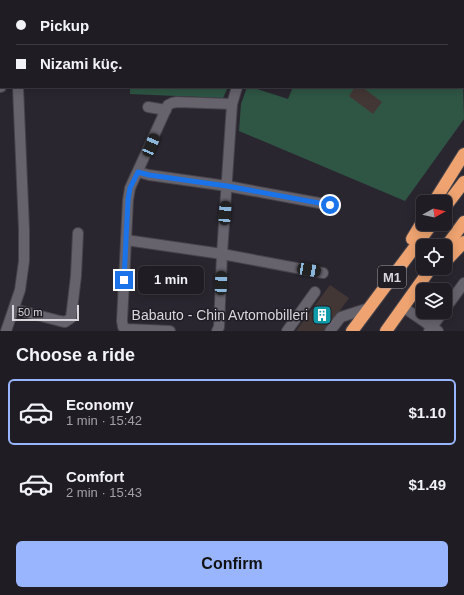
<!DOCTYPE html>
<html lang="en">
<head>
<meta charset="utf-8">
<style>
	body { margin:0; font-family:Arial,sans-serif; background:#2d2930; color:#f1f3f6; height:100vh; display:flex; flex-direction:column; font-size:15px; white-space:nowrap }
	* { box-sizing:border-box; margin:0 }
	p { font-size:13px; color:#a2a1a6 }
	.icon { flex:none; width:22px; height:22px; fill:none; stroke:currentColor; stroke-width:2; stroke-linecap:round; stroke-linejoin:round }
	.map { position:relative; height:331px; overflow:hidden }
	.panel { display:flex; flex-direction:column; background:#201c23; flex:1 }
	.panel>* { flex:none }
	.banner { position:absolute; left:0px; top:0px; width:464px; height:88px; box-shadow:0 2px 10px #0003,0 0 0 1px #3d3a41; display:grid; align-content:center; height:88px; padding:0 16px; background:#201c23 }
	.needle { width:26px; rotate:82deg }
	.tools { position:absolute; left:416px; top:195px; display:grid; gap:8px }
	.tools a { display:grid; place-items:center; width:36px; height:36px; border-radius:6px; background:#201c23; box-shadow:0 2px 10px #0003,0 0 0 1px #3d3a41; font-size:20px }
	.scale { position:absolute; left:12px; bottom:10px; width:67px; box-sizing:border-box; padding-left:4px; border:2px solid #d9d6dc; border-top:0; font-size:11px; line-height:14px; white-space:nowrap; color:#d9d6dc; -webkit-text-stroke:3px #201d25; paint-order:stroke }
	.end { position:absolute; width:18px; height:18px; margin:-9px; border:5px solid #1a73e8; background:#fff; box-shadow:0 0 0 2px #fff }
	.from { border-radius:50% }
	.bubble { position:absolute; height:28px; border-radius:6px; background:#201c23; box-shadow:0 2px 10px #0003,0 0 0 1px #3d3a41; font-size:13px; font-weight:700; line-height:28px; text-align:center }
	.car { position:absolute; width:12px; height:24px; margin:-12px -6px; border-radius:5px; box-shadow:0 0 3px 1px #0007; background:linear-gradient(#222 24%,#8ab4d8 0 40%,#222 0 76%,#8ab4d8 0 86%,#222 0) }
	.banner b { display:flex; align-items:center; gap:14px; height:38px; font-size:15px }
	.banner b+b { border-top:1px solid #3d3a41 }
	.banner i { width:10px; height:10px; background:#f1f3f6 }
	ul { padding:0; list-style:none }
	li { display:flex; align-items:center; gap:12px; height:66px; margin:0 8px 6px; padding:0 8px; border:2px solid transparent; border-radius:6px }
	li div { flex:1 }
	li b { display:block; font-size:15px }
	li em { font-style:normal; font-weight:700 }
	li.current { border-color:#98b5fd }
	li>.icon { width:36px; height:36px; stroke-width:1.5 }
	h2 { padding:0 16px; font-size:18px; line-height:48px }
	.action { display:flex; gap:8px; margin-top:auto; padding:8px 16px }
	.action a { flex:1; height:46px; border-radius:6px; background:#98b5fd; color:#111; font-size:16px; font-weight:700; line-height:46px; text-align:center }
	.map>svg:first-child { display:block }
</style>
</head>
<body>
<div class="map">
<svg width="464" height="331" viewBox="0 0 464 331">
	<rect width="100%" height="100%" fill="#2a262f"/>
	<g fill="#2f5645">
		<polygon points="130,0 266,0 130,1"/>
		<polygon points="463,84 464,119 405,201 239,131 241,104 247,87 251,87 288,99 293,87 463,87"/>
		<polygon points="130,87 228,87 223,98 130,94"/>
	</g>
	<g fill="#433736">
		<polygon points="355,87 362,87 382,102 373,114 349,96"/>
		<polygon points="330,285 349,298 325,331 296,331"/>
	</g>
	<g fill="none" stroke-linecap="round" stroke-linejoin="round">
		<defs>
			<g id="minor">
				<polyline points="13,0 13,1"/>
				<polyline points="332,0 333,1"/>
				<polyline points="277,1 277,0"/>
				<polyline points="0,87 1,87"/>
				<polyline points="148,107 166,110"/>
				<polyline points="138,172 149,175 227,186 330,205"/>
				<polyline points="126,240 222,254 323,273"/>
				<polyline points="403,307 438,331"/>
				<polyline points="14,309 60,321 65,322 71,318 76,276 78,233"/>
				<polyline points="445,309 464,283"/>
				<polyline points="6,331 20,290 24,261 24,229 18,87"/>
				<polyline points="170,331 127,329 123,327 122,321 128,200 130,188 168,105 172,103 177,102 232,104"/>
				<polyline points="217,331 219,327 222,254 232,104 237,87"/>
				<polyline points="287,331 315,292"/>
				<polyline points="330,331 341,317 369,308"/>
				<polyline points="429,331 443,312"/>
			</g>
			<g id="highway">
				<polyline points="434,202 464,154"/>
				<polyline points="445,207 464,182"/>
				<polyline points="412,239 423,221"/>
				<polyline points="445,248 464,222"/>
				<polyline points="445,262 464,242"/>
				<polyline points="352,331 432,224"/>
				<polyline points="386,331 431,268"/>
			</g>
		</defs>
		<use href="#minor" stroke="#46434a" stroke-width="12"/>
		<use href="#highway" stroke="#46434a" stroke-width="14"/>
		<use href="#minor" stroke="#67636d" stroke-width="10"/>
		<use href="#highway" stroke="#eea370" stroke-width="12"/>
	</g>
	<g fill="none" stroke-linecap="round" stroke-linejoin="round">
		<polyline stroke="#1a73e8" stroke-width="5" points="124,280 128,200 130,188 138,172 149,175 227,186 330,205"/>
	</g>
	<defs>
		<symbol id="building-square" viewBox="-11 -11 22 22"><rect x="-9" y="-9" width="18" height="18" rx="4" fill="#0f9aa8" stroke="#201d25"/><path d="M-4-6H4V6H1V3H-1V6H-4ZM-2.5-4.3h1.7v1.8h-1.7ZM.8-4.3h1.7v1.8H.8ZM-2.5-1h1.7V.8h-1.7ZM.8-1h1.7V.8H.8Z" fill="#fff"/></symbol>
	</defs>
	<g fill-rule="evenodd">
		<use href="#building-square" x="311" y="304" width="22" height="22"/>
	</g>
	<g text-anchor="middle" stroke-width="3" stroke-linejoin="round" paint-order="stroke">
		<rect fill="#201d25" stroke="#a29ea5" stroke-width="1" x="378" y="266" width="28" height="22" rx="3"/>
		<g font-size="13" font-weight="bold" fill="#d9d6dc">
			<text x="392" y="282">M1</text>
		</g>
		<g font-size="14" fill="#d9d6dc" stroke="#201d25" text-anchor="end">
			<text x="308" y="320">Babauto - Chin Avtomobilleri</text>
		</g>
	</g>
</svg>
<div class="tools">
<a><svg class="needle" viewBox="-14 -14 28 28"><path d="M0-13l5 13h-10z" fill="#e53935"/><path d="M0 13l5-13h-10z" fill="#a2a1a6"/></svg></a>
<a><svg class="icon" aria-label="locate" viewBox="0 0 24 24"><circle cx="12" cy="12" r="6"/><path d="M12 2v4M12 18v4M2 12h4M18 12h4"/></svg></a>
<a><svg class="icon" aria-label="layers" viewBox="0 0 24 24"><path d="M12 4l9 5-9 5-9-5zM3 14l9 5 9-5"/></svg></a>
</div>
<div class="scale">50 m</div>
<i class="end from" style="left:330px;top:205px"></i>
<i class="end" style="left:124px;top:280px"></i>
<div class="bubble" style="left:138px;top:266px;width:66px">1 min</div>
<i class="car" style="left:151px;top:145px;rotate:23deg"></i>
<i class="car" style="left:225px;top:213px;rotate:4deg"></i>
<i class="car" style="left:309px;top:270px;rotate:100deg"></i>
<i class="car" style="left:221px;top:283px;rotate:2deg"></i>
<div class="banner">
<b><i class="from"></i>Pickup</b>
<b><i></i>Nizami küç.</b>
</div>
</div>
<section class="panel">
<h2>Choose a ride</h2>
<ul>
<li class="current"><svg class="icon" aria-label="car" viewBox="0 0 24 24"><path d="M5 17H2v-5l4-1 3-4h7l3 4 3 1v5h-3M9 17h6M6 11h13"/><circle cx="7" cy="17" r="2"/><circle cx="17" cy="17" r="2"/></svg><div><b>Economy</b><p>1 min · 15:42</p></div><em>$1.10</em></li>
<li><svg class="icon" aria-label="car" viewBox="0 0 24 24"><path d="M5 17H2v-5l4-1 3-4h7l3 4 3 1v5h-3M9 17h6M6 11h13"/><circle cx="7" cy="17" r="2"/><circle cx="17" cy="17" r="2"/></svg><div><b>Comfort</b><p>2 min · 15:43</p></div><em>$1.49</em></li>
</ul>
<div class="action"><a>Confirm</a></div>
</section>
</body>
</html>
